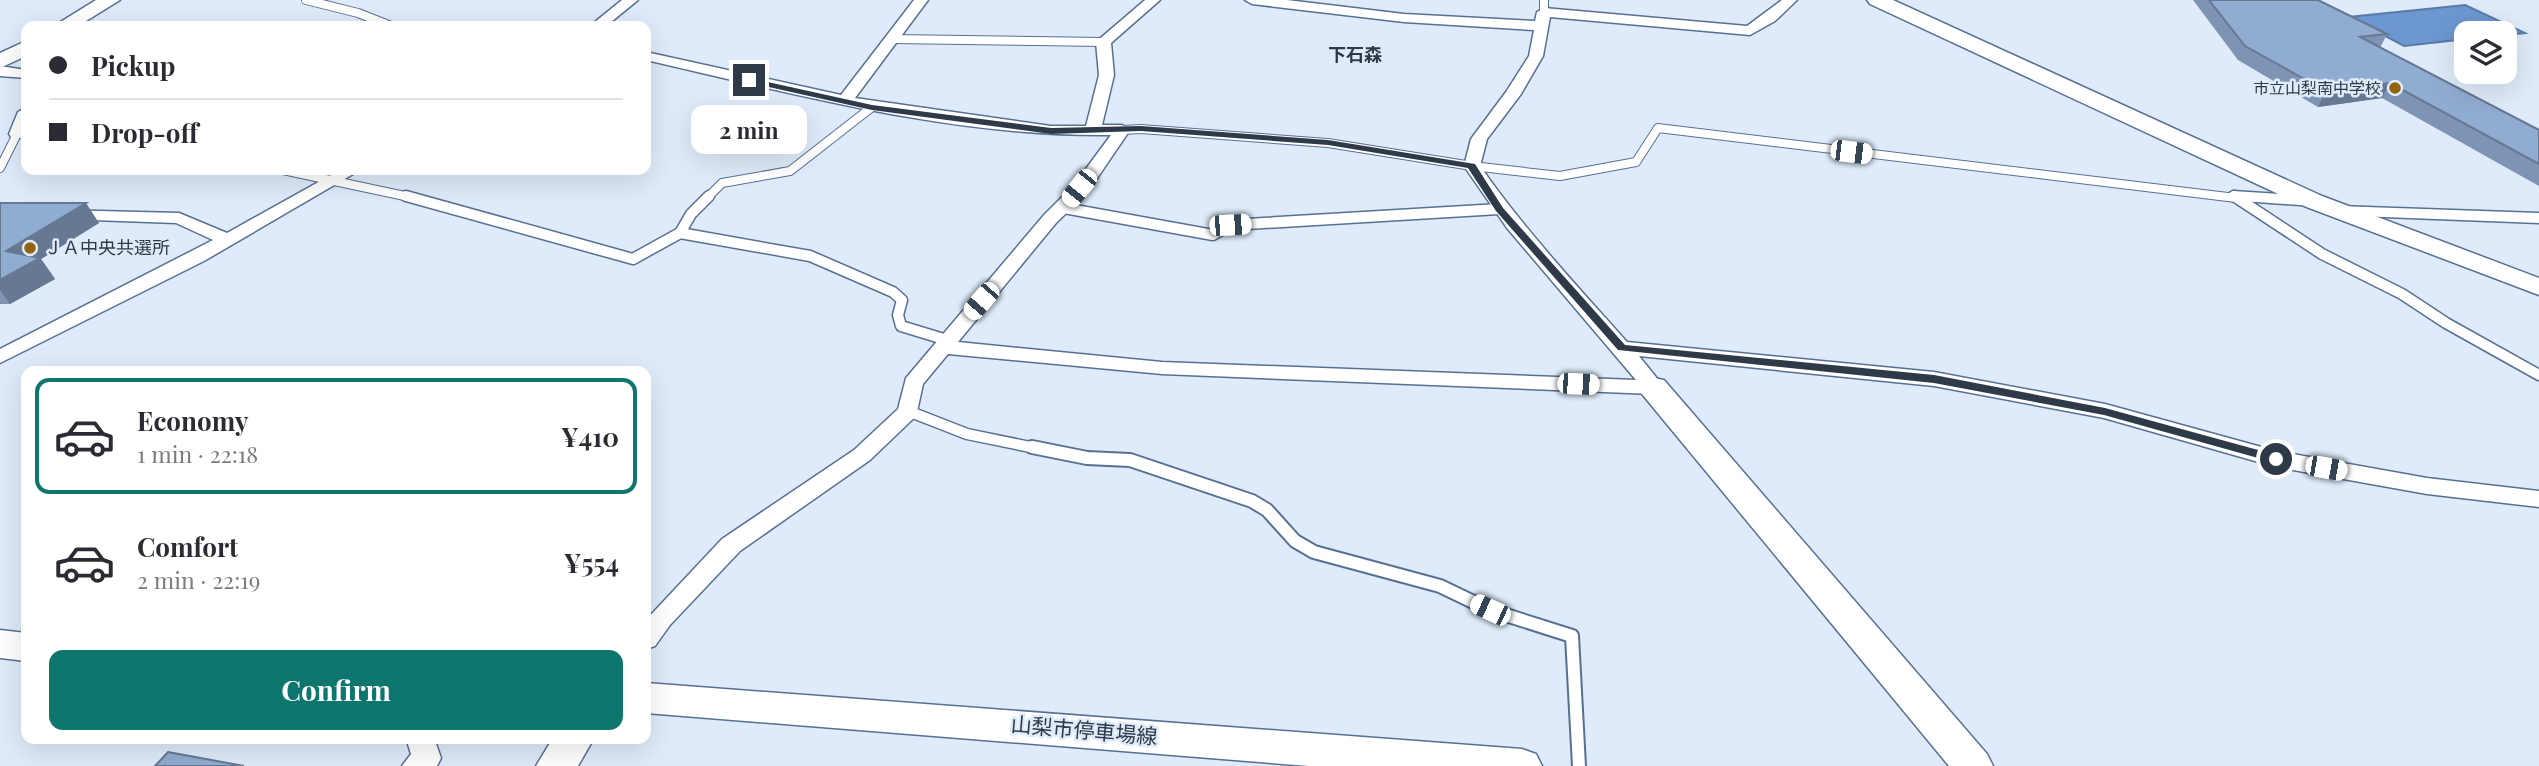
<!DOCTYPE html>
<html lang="en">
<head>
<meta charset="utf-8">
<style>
	body { margin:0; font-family:"Playfair Display","Noto Sans JP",serif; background:#f2f2f3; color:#2b2b33; height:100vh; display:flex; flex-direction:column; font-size:26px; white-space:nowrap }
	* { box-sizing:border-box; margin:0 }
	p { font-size:23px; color:#7c7c81 }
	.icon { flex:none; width:38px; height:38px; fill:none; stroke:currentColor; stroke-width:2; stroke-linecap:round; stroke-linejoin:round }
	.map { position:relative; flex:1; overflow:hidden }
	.drawer { position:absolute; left:21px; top:366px; width:630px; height:378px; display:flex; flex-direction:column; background:#fff; border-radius:14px; box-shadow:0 7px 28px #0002 }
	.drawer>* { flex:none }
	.top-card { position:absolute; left:21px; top:21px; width:630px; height:154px; border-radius:14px; box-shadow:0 7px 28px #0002; display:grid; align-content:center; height:154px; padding:0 28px; background:#fff }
	.buttons { position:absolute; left:2454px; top:21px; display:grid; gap:14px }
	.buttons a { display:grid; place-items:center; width:63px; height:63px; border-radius:14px; background:#fff; box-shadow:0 7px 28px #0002; font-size:35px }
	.end { position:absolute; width:32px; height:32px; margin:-16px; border:9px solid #2f3a49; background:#fff; box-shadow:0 0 0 4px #fff }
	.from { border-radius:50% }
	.bubble { position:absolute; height:49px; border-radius:14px; background:#fff; box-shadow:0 7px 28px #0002; font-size:23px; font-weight:700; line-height:49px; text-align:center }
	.car { position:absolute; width:21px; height:42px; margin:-21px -10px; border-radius:9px; box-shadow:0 0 5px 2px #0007; background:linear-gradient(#fff 24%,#345 0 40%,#fff 0 76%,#345 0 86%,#fff 0) }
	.top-card b { display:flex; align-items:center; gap:24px; height:66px; font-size:26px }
	.top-card b+b { border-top:2px solid #e1e1e2 }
	.top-card i { width:18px; height:18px; background:#2b2b33 }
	ul { padding:12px 0 0; list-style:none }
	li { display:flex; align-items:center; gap:21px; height:116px; margin:0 14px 10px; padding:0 14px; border:4px solid transparent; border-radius:14px }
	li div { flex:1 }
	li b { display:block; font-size:26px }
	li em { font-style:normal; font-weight:700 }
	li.selected { border-color:#0f766e }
	li>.icon { width:63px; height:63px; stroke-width:1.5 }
	.action { display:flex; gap:14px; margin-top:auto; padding:14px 28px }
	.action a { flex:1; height:80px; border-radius:14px; background:#0f766e; color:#fff; font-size:28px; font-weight:700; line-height:80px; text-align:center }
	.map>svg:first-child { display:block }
</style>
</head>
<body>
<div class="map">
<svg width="2539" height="766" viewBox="0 0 2539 766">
	<rect width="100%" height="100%" fill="#dfebfa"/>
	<polygon fill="#6c97d0" stroke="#5a7ba8" stroke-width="2" points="2465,5 2525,33 2504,35 2466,33 2466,39 2404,46 2349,17"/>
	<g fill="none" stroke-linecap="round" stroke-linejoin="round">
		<defs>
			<g id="lane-far2">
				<polyline points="306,0 358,13 391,26"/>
				<polyline points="1544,0 1544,12"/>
				<polyline points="892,39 1103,42"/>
				<polyline points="1122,130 1141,129 1328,143 1472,166 1560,176 1636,162 1658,128 2236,198"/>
				<polyline points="0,168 17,134 26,134"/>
				<polyline points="283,170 414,198"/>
				<polyline points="707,198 722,183 790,171 872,107"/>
			</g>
			<g id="lane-far1">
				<polyline points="406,196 633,259 680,233 810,256 893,292 902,300 898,315 901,326 947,340"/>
				<polyline points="2234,196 2322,254 2402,294 2446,323 2539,375"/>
				<polyline points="1064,208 1213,235 1230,225 1499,209"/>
				<polyline points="680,233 691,214 709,196"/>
				<polyline points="908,411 967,434 1040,449"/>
			</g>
			<polyline id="lane" points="1032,447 1087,458 1130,460 1252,501 1267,510 1295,541 1314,552 1440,586 1490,610 1572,636 1579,766"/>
			<g id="street">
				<polygon points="622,0 638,0 606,26 590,26"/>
				<path d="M914,0H928L855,98L1051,126H1086L1099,75L1096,42L1145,0H1160L1111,43L1114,75L1102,125H1122L1130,130L1087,193L1056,223L958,342L1162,362L1636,380L1507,228L1464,166L1471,139L1506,92L1529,56L1534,30L1404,22L1252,4L1245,0H1287L1404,14L1535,21L1537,12L1544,8L1747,26L1782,0H1797L1775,21L1750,35L1550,17L1543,56L1521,94L1487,139L1480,166C1524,229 1576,285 1627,342L1934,372L2105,404L2276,451L2427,478L2539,491V507L2427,494L2276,467L2104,418L1934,386L1639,356L1664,387L1660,392L1653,394L1162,374L948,354L923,384L916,416L870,460L740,551L670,625L655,646L646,649V620L722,539L854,450L898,409L906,378L1044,215L1074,185L1111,135C953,137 799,95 646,60V52L841,95Z"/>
				<polygon points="0,66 26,70 26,78 0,76"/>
				<polygon points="26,107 25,134 17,139 11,137 9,134 18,112"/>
				<polygon points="340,170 360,170 204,261 0,363 0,349 213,240 176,223 65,219 56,214 59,210 179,213 227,233"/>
				<polygon points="2233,191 2313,196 2322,201 2313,206 2227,200 2224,196"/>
				<polygon points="2338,206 2539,213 2539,223 2332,215 2329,211"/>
				<polygon points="406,738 434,738 441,758 437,766 402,766 411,754"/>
			</g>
			<g id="secondary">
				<polygon points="96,0 120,0 78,26 54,26"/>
				<polygon points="1867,0 1893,0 2322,196 2539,278 2539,295 2304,206 1870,4"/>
				<polygon points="26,41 26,56 0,68 0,53"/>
				<polygon points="1653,378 1664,380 1987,754 1993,766 1949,766 1642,394 1638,387 1642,380"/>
				<polygon points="0,630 26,633 26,661 0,658"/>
				<polygon points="646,683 1522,749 1536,754 1542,766 1309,766 646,713"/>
				<polygon points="553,738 594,738 578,766 536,766"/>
			</g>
		</defs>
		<use href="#lane-far2" stroke="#577092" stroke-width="10"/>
		<use href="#lane-far1" stroke="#577092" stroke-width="13"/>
		<use href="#lane" stroke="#577092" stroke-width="16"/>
		<use href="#street" stroke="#577092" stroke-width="3"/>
		<use href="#secondary" stroke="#577092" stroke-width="3"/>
		<use href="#lane-far2" stroke="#fff" stroke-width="8"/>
		<use href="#lane-far1" stroke="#fff" stroke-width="10"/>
		<use href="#lane" stroke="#fff" stroke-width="12"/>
		<use href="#street" fill="#fff" fill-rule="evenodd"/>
		<use href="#secondary" fill="#fff" fill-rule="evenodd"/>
	</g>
	<g fill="#7d94b4">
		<polygon points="2193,0 2318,0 2387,34 2380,48 2539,130 2539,186 2382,98 2318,107 2238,60"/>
		<polygon points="0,203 99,223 41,259 55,279 10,304 0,304"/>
	</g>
	<g fill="#667892">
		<polygon points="2390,83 2382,98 2318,107 2326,91"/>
		<polygon points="86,203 99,223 41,259 55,279 10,304 0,290 0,280 6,251"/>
	</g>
	<g fill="#91acd1" stroke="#667892" stroke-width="2">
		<polygon points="2209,0 2318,0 2387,34 2360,37 2539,130 2539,164 2390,83 2326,91 2245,46"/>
		<polygon points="0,203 86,203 6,251 40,258 0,280"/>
		<polygon points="168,752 244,766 155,766"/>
	</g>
	<polygon fill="#2f3a49" points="749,78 872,105 1051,128 1141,126 1328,140 1475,164 1503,208 1625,345 1934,375 2105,408 2280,456 2282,459 2276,463 2104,415 1934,383 1618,350 1496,211 1468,168 1328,145 1141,131 1051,134 872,110 746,82"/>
	<g fill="#92640f" stroke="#dfebfa" stroke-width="2.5">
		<circle cx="2395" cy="88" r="7"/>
		<circle cx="30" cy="248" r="7"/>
	</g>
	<g text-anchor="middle" stroke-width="5" stroke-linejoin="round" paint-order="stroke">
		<g font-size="16" fill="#2f3a49" stroke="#dfebfa" text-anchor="end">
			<text x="2381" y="94">市立山梨南中学校</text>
		</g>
		<g font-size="18" font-weight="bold" fill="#2f3a49" stroke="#dfebfa">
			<text x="1355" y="61">下石森</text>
		</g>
		<g font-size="18" fill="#2f3a49" stroke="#dfebfa" text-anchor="start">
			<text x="44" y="254">ＪＡ中央共選所</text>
		</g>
		<g font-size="21" fill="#2f3a49" stroke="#dfebfa">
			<text transform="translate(1084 731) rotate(5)" y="7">山梨市停車場線</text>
		</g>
	</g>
</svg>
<div class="buttons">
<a><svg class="icon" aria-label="layers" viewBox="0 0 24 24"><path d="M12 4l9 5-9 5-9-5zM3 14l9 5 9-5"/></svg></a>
</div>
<i class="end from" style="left:2276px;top:459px"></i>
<i class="end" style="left:749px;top:80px"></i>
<div class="bubble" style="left:691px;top:105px;width:116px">2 min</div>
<i class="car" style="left:1851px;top:152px;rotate:97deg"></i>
<i class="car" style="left:1079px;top:188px;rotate:219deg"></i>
<i class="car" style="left:1230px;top:225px;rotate:87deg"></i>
<i class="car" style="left:981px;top:301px;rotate:221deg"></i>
<i class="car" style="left:1578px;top:384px;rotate:92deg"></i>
<i class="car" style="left:2326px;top:468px;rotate:100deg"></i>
<i class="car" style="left:1490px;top:610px;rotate:295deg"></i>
<div class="top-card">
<b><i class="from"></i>Pickup</b>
<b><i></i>Drop-off</b>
</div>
<section class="drawer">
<ul>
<li class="selected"><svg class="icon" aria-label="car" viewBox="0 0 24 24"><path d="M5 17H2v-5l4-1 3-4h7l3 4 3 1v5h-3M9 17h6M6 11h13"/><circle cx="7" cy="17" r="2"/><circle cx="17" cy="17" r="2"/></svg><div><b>Economy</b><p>1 min · 22:18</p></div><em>¥410</em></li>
<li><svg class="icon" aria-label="car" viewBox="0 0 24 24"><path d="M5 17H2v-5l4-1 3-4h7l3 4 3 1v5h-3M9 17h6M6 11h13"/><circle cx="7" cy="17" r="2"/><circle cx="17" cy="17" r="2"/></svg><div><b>Comfort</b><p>2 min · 22:19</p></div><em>¥554</em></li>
</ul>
<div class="action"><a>Confirm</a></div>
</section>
</div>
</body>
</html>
